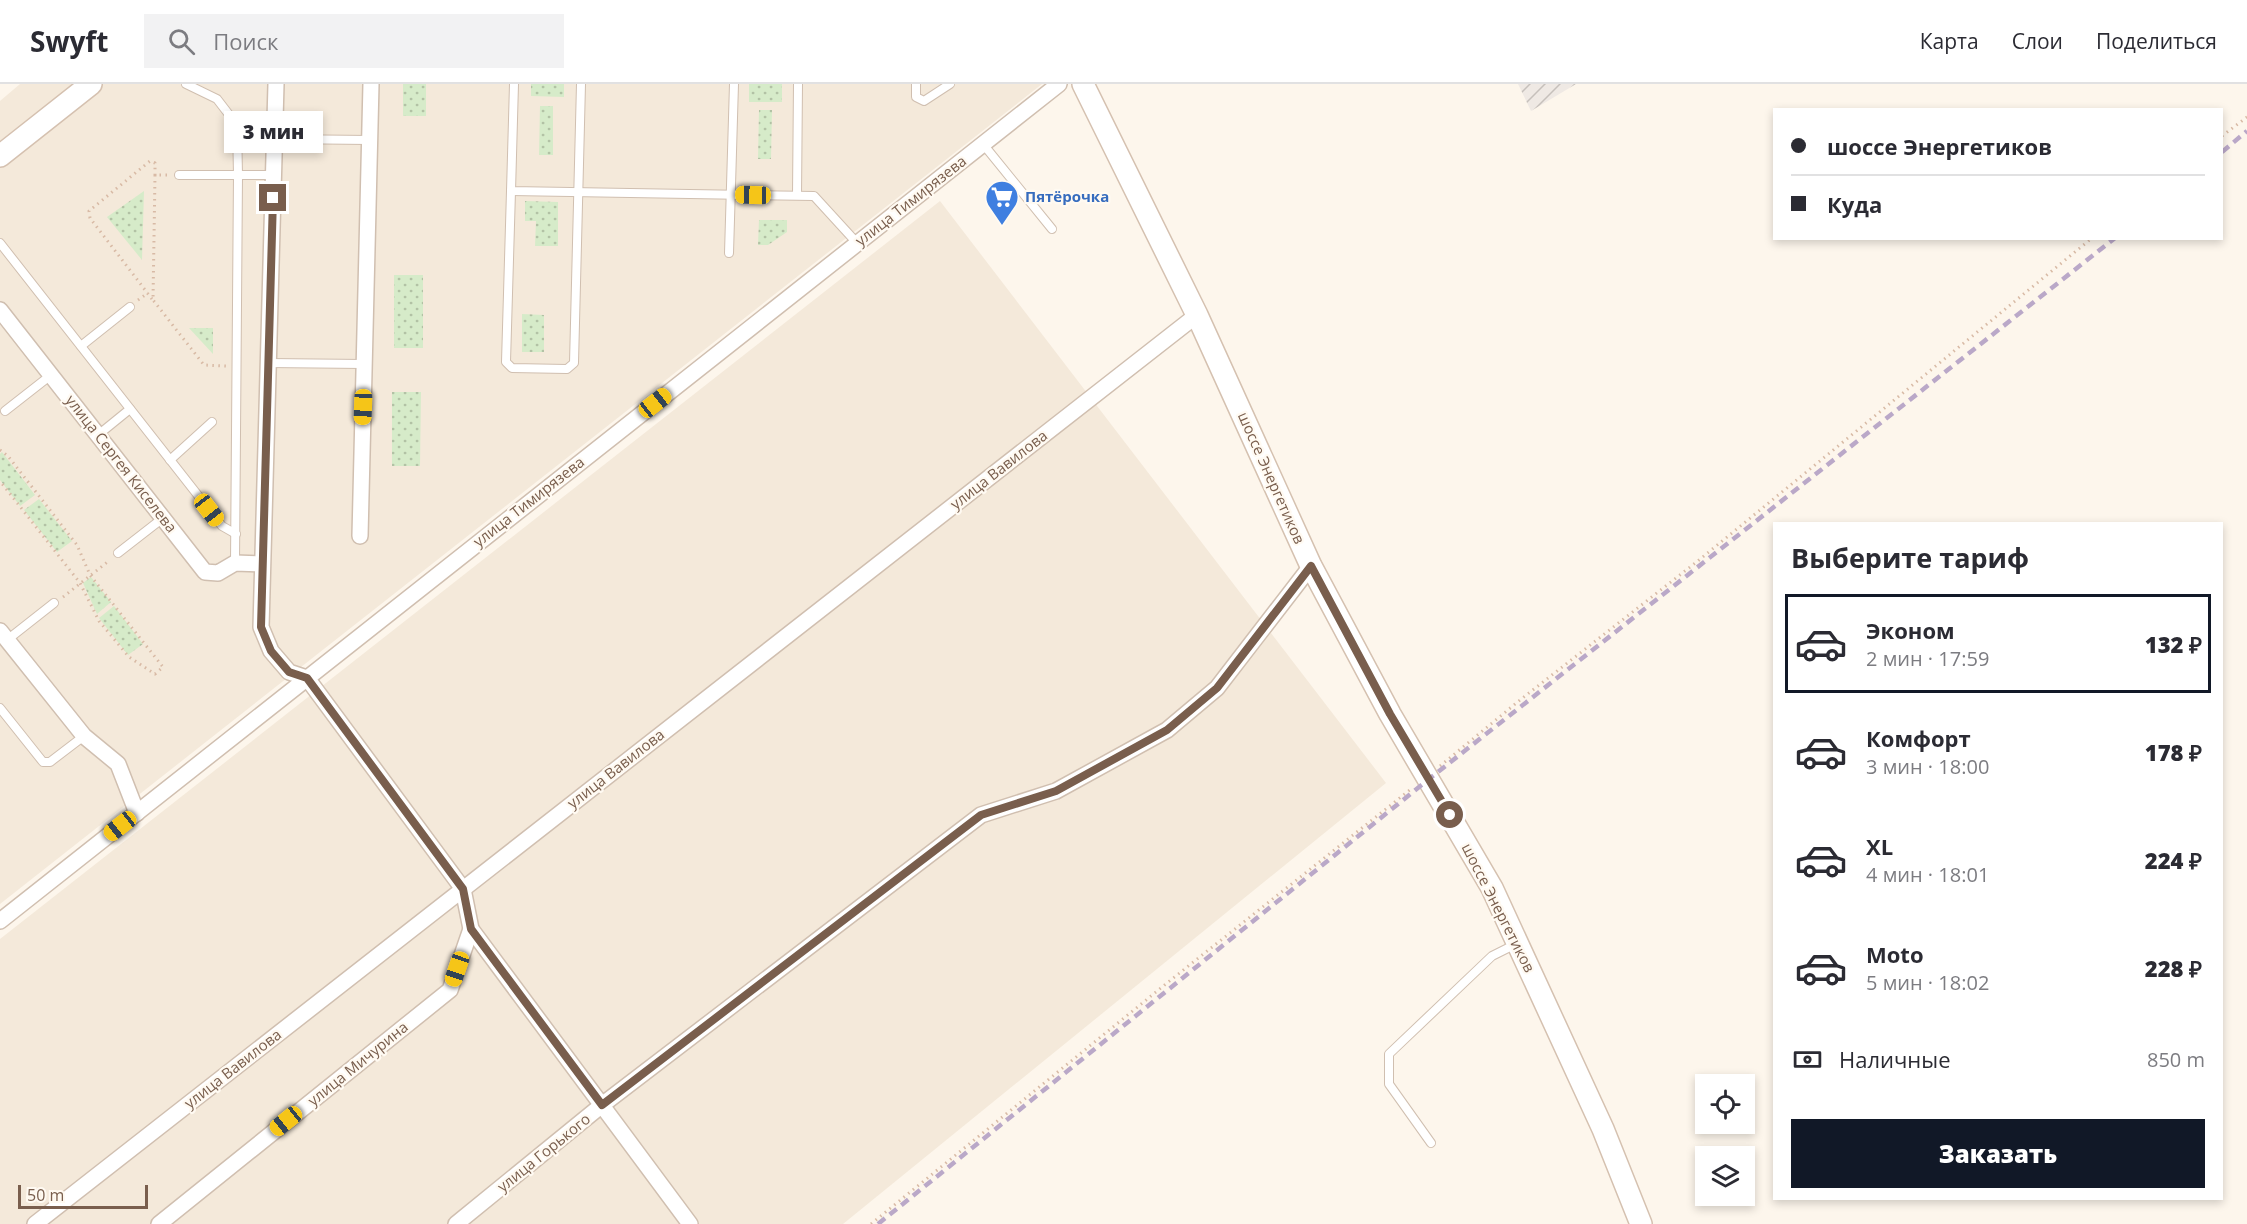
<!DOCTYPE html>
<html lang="ru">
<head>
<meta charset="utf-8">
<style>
	body { margin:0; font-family:"Open Sans",sans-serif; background:#f2f2f3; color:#2b2b33; height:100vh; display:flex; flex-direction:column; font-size:22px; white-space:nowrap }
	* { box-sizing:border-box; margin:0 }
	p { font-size:20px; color:#7c7c81 }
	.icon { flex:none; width:33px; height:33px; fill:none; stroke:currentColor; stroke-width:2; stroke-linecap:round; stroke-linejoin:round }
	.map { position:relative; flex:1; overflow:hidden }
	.details { position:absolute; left:1773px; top:438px; width:450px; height:678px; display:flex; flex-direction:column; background:#fff; border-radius:0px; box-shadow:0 3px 9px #0003 }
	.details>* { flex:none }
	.hud { position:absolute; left:1773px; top:24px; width:450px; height:132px; border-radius:0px; box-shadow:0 3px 9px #0003; display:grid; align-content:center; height:132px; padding:0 18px; background:#fff }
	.tools { position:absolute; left:1695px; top:990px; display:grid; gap:12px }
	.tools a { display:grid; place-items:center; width:60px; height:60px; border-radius:0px; background:#fff; box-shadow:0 3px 9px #0003; font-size:30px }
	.scale { position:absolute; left:18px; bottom:15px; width:130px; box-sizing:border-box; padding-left:6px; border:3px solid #795e4d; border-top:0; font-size:16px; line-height:21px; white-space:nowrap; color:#795e4d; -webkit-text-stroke:4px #fffaf2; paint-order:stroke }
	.end { position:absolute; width:27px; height:27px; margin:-14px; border:8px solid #795e4d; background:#fff; box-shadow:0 0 0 3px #fff }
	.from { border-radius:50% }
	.bubble { position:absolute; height:42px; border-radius:0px; background:#fff; box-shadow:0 3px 9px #0003; font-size:20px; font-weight:800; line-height:42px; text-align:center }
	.car { position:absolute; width:18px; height:36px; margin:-18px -9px; border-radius:8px; box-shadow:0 0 4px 2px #0007; background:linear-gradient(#f5c518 24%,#345 0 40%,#f5c518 0 76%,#345 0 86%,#f5c518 0) }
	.hud b { display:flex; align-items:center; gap:21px; height:57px; font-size:22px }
	.hud b+b { border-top:2px solid #e1e1e2 }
	.hud i { width:15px; height:15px; background:#2b2b33 }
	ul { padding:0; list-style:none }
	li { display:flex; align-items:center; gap:18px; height:99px; margin:0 12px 9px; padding:0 6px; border:3px solid transparent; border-radius:0px }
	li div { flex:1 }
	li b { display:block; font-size:22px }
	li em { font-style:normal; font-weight:800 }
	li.selected { border-color:#111827 }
	li>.icon { width:54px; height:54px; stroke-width:1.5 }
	h2 { padding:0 18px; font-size:27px; line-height:72px }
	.pay { display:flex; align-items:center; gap:15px; height:66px; padding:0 18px; font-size:22px }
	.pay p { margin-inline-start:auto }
	.primary-button { display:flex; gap:12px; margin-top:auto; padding:12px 18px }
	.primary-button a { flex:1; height:69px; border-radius:0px; background:#111827; color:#fff; font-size:24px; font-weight:800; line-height:69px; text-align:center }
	header { display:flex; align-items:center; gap:36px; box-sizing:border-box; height:84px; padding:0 30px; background:#fff; border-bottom:2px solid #e1e1e2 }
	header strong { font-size:28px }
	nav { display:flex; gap:33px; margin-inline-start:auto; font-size:21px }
	.search { width:420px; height:54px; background:#f2f2f3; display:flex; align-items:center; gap:15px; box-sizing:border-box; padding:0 21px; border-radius:0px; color:#7c7c81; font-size:22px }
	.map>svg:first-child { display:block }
</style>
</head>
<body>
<header>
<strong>Swyft</strong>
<div class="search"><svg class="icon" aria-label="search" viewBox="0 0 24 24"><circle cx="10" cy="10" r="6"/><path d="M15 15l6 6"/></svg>Поиск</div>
<nav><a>Карта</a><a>Слои</a><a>Поделиться</a></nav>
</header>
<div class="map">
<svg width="2247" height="1140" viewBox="0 0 2247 1140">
	<defs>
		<pattern id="industrial-furrows" width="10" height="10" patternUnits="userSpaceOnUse" patternTransform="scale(1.5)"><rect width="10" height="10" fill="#efe9e4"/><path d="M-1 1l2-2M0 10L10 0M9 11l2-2" fill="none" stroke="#c6c0bb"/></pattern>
		<pattern id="park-dots" width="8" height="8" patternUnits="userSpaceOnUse" patternTransform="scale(1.5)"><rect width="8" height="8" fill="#d6ebc9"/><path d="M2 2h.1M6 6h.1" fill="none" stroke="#b2c2a5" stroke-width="1.8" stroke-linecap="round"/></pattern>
	</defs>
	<rect width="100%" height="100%" fill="#fdf6ec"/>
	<g fill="#f4e9da">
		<polygon points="20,0 1042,0 0,820 0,17"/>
		<polygon points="940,117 1386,699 843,1140 0,1140 0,855"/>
	</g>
	<polygon fill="url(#industrial-furrows)" points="1518,0 1576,0 1531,27"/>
	<g fill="url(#park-dots)">
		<rect x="403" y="0" width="23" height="32"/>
		<polygon points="531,0 564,0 564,13 531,12"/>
		<rect x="749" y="0" width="33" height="18"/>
		<polygon points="540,22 553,22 553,71 539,71"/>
		<polygon points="759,26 772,26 771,75 758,75"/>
		<polygon points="144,107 142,176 107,133"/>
		<polygon points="525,117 558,118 558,162 535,162 536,137 525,137"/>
		<polygon points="759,136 787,136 787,148 768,161 758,161"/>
		<rect x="394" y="191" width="29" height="73"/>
		<polygon points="522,230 544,231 544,268 522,268"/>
		<polygon points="189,244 213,244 213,270"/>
		<polygon points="392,308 421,308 420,382 392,382"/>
		<polygon points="2,368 35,411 20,422 0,396 0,370"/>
		<polygon points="39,415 72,457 57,468 24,426"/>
		<polygon points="91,493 111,518 97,530 83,499"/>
		<polygon points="114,522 143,560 128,571 99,534"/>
	</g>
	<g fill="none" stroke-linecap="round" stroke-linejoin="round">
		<defs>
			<g id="lane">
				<polyline points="186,0 217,15 237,41 238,91 235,479"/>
				<polyline points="514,0 511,107 814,112 857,159"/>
				<polyline points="916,0 916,13 924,17 950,0"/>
				<polyline points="275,55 370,56"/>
				<polyline points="983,60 1052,145"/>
				<polyline points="179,91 274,91"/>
				<polyline points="511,107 506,278 512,284 567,285 574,279 581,0"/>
				<polyline points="797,111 798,0"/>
				<polyline points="0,159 222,442 236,450"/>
				<polyline points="729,169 734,0"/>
				<polyline points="81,262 130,223"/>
				<polyline points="268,279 364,280"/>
				<polyline points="5,327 51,291"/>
				<polyline points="98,351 130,325"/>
				<polyline points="170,376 212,338"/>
				<polyline points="118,469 163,434"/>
				<polyline points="7,556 54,519"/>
				<polyline points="0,624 43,678 50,678 84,652"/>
				<polyline points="1431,1059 1389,1000 1389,970 1492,872 1516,860"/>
			</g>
			<g id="street">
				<polyline points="276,0 261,543 271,567 289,588 307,594"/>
				<polyline points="0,226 205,488 218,489 235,479 262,480"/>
				<polyline points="360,452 371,0"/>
				<polyline points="0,547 84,652 118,680 137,729"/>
				<polyline points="307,594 463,805 471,845 690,1140"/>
				<polyline points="0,837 1059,0"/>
				<polyline points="35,1140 1197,231"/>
				<polyline points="159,1140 450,906 471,845"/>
				<polyline points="456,1140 602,1021 981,731 1056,707 1167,646 1217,604 1311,482"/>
			</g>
			<g id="secondary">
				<polyline points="1083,0 1197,231 1311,482 1390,630 1492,804 1603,1045 1641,1140"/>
				<polyline points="0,72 91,0"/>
			</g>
		</defs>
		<use href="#lane" stroke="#d0bfb0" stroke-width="10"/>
		<use href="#street" stroke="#d0bfb0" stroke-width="18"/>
		<use href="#secondary" stroke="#d5c1b0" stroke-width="24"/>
		<g stroke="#d8baa5" stroke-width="3" stroke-dasharray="1.5 4.5" stroke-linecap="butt">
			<polyline points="2222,52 2247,33"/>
			<polyline points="167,91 155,91 153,216 204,281 226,282"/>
			<polyline points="152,215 90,134 89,127 150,77 155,79 155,91"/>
			<polyline points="138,216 148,209"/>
			<polyline points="0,366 8,372 77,461 90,491 163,583 155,590 129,573 99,537 80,499 0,397"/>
			<polyline points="63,513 110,476"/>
			<polyline points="1440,682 1520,616 1699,476 2092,154"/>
			<polyline points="871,1140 1167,899 1411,705"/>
		</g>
		<use href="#lane" stroke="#fff" stroke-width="8"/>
		<use href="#street" stroke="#fff" stroke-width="15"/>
		<use href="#secondary" stroke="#fff" stroke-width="21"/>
		<g stroke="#baa8c8" stroke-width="4.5" stroke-dasharray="9 6" stroke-linecap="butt">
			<polyline points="2222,68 2247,47"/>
			<polyline points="878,1140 1429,695 2115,154"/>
		</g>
	</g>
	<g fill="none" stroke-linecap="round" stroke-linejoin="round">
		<polyline stroke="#795e4d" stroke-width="8" points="273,114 261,543 271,567 289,588 307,594 463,805 471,845 602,1021 981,731 1056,707 1167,646 1217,604 1311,482 1390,630 1450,731"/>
	</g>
	<defs>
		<symbol id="supermarket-pin" viewBox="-11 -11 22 30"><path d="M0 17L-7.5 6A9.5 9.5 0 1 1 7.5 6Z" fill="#3f7fe0" stroke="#fffaf2"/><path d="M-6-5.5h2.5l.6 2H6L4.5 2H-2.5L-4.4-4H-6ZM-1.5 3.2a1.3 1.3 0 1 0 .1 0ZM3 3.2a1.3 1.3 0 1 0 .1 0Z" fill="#fff"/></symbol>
	</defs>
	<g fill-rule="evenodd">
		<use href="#supermarket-pin" x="983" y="94" width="38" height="52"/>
	</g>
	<g text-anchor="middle" stroke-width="4.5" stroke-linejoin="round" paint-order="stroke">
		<g font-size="15" font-weight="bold" fill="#366cbe" stroke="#fffaf2" text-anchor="start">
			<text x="1025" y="118">Пятёрочка</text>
		</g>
		<g font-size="15" fill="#795e4d" stroke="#fffaf2">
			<text transform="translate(911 117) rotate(-38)" y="5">улица Тимирязева</text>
			<text transform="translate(121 380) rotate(52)" y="5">улица Сергея Киселева</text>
			<text transform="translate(999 386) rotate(-38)" y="5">улица Вавилова</text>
			<text transform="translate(1271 394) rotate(66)" y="5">шоссе Энергетиков</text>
			<text transform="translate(529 418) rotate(-38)" y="5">улица Тимирязева</text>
			<text transform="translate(616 685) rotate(-38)" y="5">улица Вавилова</text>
			<text transform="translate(1498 824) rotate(63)" y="5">шоссе Энергетиков</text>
			<text transform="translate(358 980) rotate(-39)" y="5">улица Мичурина</text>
			<text transform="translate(233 985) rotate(-38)" y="5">улица Вавилова</text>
			<text transform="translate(544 1069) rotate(-39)" y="5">улица Горького</text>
		</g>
	</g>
</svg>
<div class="tools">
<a><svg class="icon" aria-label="locate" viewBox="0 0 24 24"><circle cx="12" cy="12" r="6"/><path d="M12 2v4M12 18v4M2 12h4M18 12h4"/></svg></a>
<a><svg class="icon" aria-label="layers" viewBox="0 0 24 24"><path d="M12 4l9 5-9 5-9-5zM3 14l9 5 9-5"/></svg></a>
</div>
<div class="scale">50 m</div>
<i class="end from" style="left:1450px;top:731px"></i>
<i class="end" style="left:273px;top:114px"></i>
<div class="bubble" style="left:224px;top:27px;width:99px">3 мин</div>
<i class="car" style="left:753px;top:111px;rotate:271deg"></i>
<i class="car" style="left:655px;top:319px;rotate:52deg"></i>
<i class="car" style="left:363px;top:323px;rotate:182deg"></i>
<i class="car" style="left:209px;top:426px;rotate:142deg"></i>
<i class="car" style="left:120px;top:742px;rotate:232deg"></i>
<i class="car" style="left:457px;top:885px;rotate:199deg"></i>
<i class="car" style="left:286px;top:1037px;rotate:231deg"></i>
<div class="hud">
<b><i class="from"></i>шоссе Энергетиков</b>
<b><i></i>Куда</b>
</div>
<section class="details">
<h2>Выберите тариф</h2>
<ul>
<li class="selected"><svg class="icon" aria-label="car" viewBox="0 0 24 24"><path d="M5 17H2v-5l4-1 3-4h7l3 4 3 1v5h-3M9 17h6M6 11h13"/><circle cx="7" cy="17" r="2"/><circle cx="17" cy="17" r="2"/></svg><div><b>Эконом</b><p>2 мин · 17:59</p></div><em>132 ₽</em></li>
<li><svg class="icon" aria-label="car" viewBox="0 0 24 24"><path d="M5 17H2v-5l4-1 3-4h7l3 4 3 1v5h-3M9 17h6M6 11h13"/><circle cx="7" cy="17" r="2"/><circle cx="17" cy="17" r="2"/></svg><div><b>Комфорт</b><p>3 мин · 18:00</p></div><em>178 ₽</em></li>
<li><svg class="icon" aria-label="car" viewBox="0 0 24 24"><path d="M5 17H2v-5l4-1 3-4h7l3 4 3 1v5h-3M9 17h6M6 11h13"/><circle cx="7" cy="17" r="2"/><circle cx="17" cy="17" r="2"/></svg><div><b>XL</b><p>4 мин · 18:01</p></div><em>224 ₽</em></li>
<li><svg class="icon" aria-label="car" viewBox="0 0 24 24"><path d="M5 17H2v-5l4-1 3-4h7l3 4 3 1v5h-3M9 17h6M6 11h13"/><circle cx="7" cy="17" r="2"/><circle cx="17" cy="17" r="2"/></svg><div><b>Moto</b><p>5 мин · 18:02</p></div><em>228 ₽</em></li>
</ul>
<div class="pay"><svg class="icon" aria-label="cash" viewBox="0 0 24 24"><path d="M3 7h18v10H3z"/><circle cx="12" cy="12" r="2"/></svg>Наличные<p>850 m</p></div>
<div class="primary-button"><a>Заказать</a></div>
</section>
</div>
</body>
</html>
